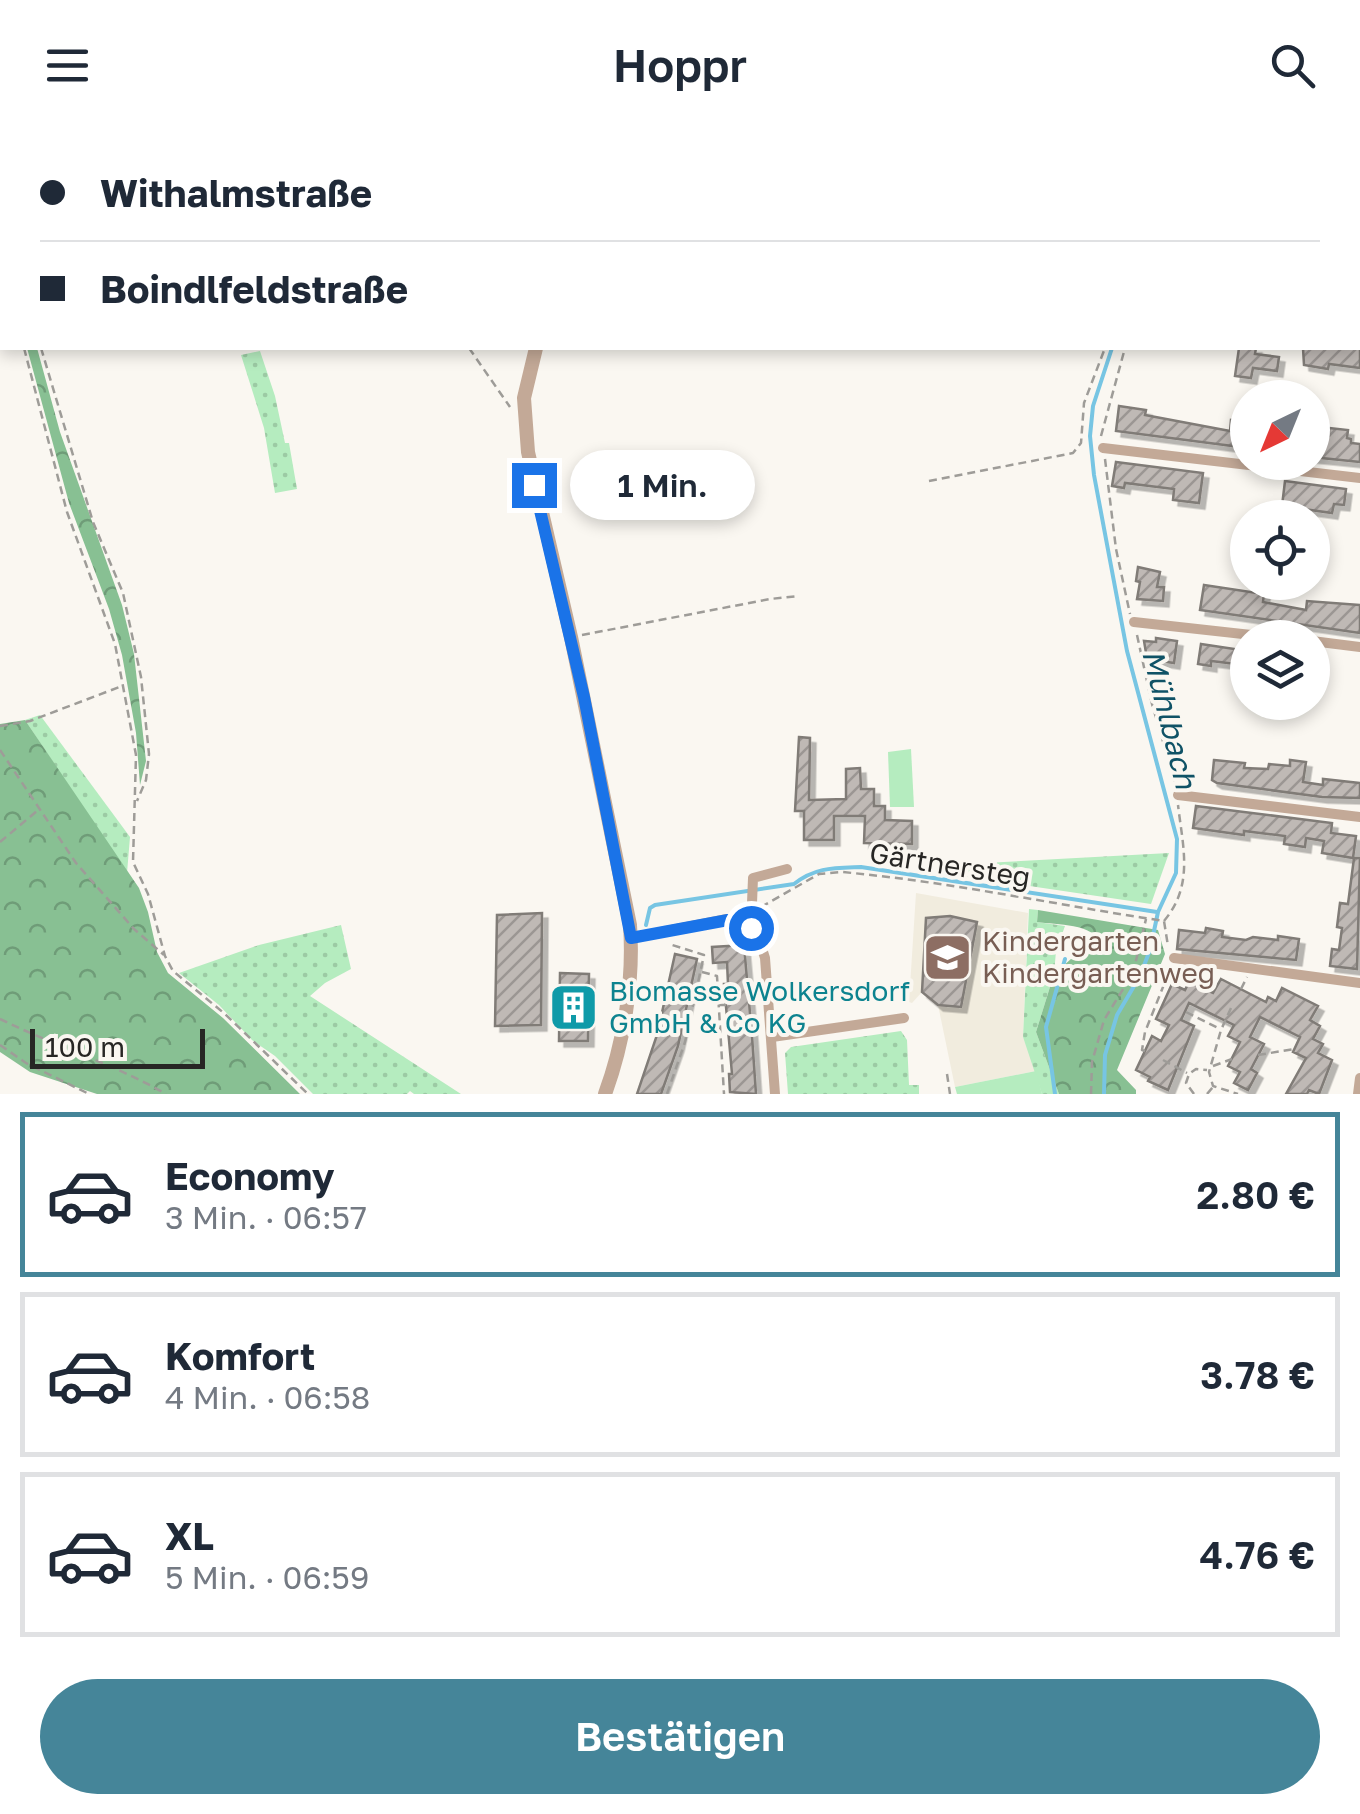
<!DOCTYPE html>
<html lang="de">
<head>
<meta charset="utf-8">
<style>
	body { margin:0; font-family:"Golos Text",sans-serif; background:#f2f2f3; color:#1f2937; height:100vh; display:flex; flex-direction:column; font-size:38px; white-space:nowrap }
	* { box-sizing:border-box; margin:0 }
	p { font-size:32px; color:#747a83 }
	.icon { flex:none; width:55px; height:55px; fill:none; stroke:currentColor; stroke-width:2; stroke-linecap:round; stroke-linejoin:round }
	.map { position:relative; height:964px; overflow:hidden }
	.details { display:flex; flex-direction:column; background:#fff; flex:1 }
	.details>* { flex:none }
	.banner { position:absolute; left:0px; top:0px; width:1360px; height:220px; box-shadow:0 5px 15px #0003; display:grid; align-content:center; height:220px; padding:0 40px; background:#fff }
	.needle { width:65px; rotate:223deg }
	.fabs { position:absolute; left:1230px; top:250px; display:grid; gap:20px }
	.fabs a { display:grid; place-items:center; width:100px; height:100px; border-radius:50%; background:#fff; box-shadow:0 5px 15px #0003; font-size:50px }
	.scale { position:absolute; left:30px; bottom:25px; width:175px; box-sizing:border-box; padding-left:10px; border:5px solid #272624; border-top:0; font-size:28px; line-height:35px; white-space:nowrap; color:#272624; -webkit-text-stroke:8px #faf7f1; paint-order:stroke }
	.end { position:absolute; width:45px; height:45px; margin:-22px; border:12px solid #1a73e8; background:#fff; box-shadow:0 0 0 5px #fff }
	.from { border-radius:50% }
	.bubble { position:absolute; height:70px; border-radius:35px; background:#fff; box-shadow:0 5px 15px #0003; font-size:32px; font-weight:600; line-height:70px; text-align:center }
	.banner b { display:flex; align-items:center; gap:35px; height:95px; font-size:38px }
	.banner b+b { border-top:2px solid #e0e1e3 }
	.banner i { width:25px; height:25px; background:#1f2937 }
	ul { padding:18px 0 0; list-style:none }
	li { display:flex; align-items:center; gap:30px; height:165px; margin:0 20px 15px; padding:0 20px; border:5px solid #e0e1e3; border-radius:0px }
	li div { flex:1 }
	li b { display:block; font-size:38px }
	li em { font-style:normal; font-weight:600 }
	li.on { border-color:#458599 }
	li>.icon { width:90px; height:90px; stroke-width:1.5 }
	.cta { display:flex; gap:20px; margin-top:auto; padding:20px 40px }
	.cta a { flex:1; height:115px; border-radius:60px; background:#458599; color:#fff; font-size:40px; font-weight:600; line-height:115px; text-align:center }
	header { display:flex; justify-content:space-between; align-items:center; height:130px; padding:0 40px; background:#fff; font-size:45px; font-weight:600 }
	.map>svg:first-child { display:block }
</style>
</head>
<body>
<header><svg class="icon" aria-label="menu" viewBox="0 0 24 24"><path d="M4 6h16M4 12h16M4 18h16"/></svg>Hoppr<svg class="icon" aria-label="search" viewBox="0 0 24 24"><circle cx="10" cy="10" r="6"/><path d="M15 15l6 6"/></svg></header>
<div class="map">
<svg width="1360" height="964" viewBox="0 0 1360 964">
	<defs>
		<pattern id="grass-dots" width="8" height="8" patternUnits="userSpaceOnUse" patternTransform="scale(2.5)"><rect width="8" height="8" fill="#b5ecbf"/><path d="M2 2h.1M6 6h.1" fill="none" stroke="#9ccaa4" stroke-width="1.8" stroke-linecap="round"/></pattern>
		<pattern id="forest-crowns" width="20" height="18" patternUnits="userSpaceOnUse" patternTransform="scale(2.5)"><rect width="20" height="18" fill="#88c093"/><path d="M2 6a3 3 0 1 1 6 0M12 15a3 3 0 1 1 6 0" fill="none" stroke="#6f9c78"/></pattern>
		<pattern id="building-hatch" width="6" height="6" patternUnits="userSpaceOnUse" patternTransform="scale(2.5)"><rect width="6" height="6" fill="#bfb9b5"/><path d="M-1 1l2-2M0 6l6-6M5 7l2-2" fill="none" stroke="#9b9693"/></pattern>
		<filter id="shadow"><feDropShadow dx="5.5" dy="5.5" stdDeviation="0" flood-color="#0004"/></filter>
	</defs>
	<rect width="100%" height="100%" fill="#faf7f1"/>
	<polygon fill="#f1ecde" points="916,763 1028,783 1023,907 1036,941 955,957 938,875 922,862 912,873 909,872"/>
	<g fill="url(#grass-dots)">
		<polygon points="260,221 275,266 285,313 289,313 297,359 275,363 264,298 241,225"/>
		<polygon points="40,585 130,707 127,743 25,590"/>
		<polygon points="1169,723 1151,774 927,741 928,736"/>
		<polygon points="1029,779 1038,780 1037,792 1065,796 1056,821 1054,844 1036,902 1059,964 1042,964 1023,907"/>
		<polygon points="341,795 351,839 325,853 310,866 461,964 414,964 410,961 407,964 313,964 275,926 252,910 219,875 179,843 259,815"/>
		<polygon points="901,901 907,910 909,955 919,955 919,964 788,964 785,923 791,917"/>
	</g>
	<g fill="url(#forest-crowns)">
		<polygon points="27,218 37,218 60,302 122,475 134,524 146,631 140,655 136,603 122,525 109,479 69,373"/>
		<polygon points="25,590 139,758 148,782 157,822 168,843 223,888 300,964 97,964 30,942 0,922 0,594"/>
		<path d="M1038,780L1158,800L1165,824L1117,940L1136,960V964H1059L1036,902L1054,844L1080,821L1091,823L1102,814C1093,793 1057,795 1037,792Z"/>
	</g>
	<g fill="#b5ecbf">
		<polygon points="911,619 914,677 890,677 888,622"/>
		<polygon points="1036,941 1042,964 957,964 955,957"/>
	</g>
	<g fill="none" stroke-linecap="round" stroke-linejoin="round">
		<g stroke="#77c5e3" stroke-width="4">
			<polyline points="1207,2 1209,0"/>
			<path d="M646,795L650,778L655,775L794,754C815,737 835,738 861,737L1157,782"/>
			<polyline points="1055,964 1046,897 1065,829"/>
			<polyline points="1104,964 1105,925 1117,885 1140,846 1150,820 1158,782 1176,743 1177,709 1127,521 1094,345 1090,306 1093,276 1112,218"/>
		</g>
	</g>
	<g fill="url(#building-hatch)" stroke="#807b77" stroke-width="2.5" filter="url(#shadow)">
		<polygon points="1239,218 1256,218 1255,224 1279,227 1277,241 1253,238 1251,248 1235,246"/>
		<polygon points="1303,218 1360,218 1360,238 1329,234 1328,239 1304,235"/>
		<polygon points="1119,276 1146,280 1145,285 1230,301 1231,290 1240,291 1240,294 1248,295 1248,318 1116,301"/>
		<polygon points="1329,298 1348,300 1347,308 1351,309 1351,313 1360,314 1360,332 1312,327 1312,302 1329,305"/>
		<polygon points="1116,332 1203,343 1199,373 1173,370 1174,359 1125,353 1124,358 1112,356"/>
		<polygon points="1285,351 1346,359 1344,375 1334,374 1332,383 1282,376"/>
		<polygon points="1138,437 1160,442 1157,457 1164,457 1163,471 1137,469 1140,452 1136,451"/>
		<polygon points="1204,455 1264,464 1263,472 1306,480 1307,471 1360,475 1360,503 1200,480"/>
		<polygon points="1156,508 1177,511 1174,533 1147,529 1144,511 1156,512"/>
		<polygon points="1201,514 1248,521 1248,545 1235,543 1236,534 1211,531 1211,536 1198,534"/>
		<polygon points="799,607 810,608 809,670 846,669 846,639 860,638 861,659 874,659 874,676 885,676 885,690 912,691 912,714 864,713 865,686 834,686 834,710 804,710 804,681 795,681"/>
		<polygon points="1214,630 1245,633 1244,638 1268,639 1269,634 1290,636 1290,630 1306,632 1303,652 1323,655 1323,649 1360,653 1360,668 1322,667 1217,653 1212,650"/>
		<polygon points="1196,676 1332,693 1331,703 1356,706 1353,728 1322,723 1324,711 1306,708 1305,717 1284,714 1285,706 1244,701 1244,705 1193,698"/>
		<polygon points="1354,728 1360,728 1357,839 1330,836 1332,819 1339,820 1342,798 1337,797 1340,773 1348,774"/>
		<polygon points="542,783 541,895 495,896 497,785"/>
		<polygon points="950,786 977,792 961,877 938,875 922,862 926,788"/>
		<polygon points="1206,798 1223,801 1222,807 1246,810 1253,807 1278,810 1278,806 1299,809 1296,830 1177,819 1179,800 1205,803"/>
		<polygon points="744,815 752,906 756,964 730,962 729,944 732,944 724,854 728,854 727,832 713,833 712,817"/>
		<polygon points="675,824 697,829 678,916 661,964 637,964 657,905"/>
		<polygon points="560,843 589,844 588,911 559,911"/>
		<polygon points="1221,849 1266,872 1268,867 1276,871 1282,858 1318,876 1310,890 1320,896 1313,909 1323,914 1318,923 1332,930 1319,964 1309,960 1307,964 1286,964 1306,928 1293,922 1300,907 1260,887 1250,907 1264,914 1251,939 1257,943 1248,960 1234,953 1240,942 1228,936 1240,912 1228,906 1234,895 1189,873 1181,890 1194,896 1168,960 1148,951 1150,947 1136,940 1152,906 1161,911 1169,895 1156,889 1172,854 1185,860 1189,852 1213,863"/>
	</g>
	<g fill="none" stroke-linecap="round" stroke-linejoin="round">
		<g stroke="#9e9c98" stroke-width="2.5" stroke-dasharray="8 5" stroke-linecap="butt">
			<polyline points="397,0 397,2"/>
			<polyline points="30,2 32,0"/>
			<polyline points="1196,2 1197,0"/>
			<polyline points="24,218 67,382 115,514 136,625 133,732 148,764 165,826 173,841 225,884 308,964"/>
			<polyline points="41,218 93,392 123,463 141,547 149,624 146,650 137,671"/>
			<polyline points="469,218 510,277"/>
			<polyline points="1101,306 1125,218"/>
			<polyline points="1105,329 1116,419 1130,484"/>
			<polyline points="929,351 1073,323 1081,313 1084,273 1105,218"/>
			<polyline points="582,505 770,469 799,466"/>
			<polyline points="1137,505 1152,574 1175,652"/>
			<polyline points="0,596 30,591 122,556"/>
			<polyline points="0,620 76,733 134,799 164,825"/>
			<polyline points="0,712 37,681"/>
			<path d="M761,777L819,744L842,742C951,752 1057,775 1164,791L1168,816"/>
			<path d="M1164,791C1194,755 1183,718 1178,675"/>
			<polyline points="702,842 717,846 724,964"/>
			<polyline points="1241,859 1247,847"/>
			<polyline points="718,875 727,875 727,871"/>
			<polyline points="1231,878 1221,900 1209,942 1213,956 1238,964"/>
			<polyline points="1186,882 1220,899"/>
			<path d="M0,889C55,916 114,934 166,964"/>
			<polyline points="0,915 26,933 89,964"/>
			<polyline points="1145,921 1142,920 1145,902 1171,837"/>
			<polyline points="1258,925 1294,919"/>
			<polyline points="1163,930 1187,943"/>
			<polyline points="1213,936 1232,929"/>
			<polyline points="947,944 950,964"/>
			<polyline points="667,964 685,912 704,825 669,814"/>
			<polyline points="1091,964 1092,932 1104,890 1133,843 1146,789"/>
			<polyline points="1194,964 1186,953 1189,944 1196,939 1207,940"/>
			<polyline points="1207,964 1213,957"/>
		</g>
		<g stroke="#c3a997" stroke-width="10">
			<polyline points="1358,60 1360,61"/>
			<polyline points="1358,202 1360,202"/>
			<polyline points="1103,318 1360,348"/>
			<polyline points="1134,492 1279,508"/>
			<polyline points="1312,511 1360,517"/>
			<polyline points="1178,665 1360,687"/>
			<polyline points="751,798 753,748 787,739"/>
			<polyline points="631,808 727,789 751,798 758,806 765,828 775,964"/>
			<polyline points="1174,828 1360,853"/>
			<polyline points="772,907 904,888"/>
			<polyline points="1358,964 1360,948"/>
		</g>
		<g stroke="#c3a997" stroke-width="14">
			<polyline points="692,2 694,0"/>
			<path d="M536,218L524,268L528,322L571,507L630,795C634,851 624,912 605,964"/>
		</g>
	</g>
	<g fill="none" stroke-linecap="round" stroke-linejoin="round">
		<polyline stroke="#1a73e8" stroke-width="12" points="534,355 584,567 631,808 728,790 751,798"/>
	</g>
	<defs>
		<symbol id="school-square" viewBox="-11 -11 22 22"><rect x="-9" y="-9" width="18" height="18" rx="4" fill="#8d6e63" stroke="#faf7f1"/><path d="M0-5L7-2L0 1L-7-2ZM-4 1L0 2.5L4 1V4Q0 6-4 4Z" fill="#fff"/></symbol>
		<symbol id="building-square" viewBox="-11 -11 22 22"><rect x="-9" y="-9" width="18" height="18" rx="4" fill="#0f9aa8" stroke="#faf7f1"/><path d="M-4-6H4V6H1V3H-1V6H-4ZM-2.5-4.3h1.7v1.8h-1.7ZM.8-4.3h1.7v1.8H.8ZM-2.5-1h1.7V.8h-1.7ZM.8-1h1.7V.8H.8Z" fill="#fff"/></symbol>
	</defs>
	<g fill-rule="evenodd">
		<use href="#school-square" x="920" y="800" width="55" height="55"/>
		<use href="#building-square" x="546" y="850" width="55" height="55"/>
	</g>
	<g text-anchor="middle" stroke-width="8" stroke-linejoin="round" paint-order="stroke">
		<g font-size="28" fill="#272624" stroke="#faf7f1">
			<text transform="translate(950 735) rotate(9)" y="10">Gärtnersteg</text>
		</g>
		<g font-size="28" fill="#785e54" stroke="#faf7f1" text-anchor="start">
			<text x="982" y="821">Kindergarten<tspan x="982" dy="32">Kindergartenweg</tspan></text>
		</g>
		<g font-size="28" fill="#0d838f" stroke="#faf7f1" text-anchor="start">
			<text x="609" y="871">Biomasse Wolkersdorf<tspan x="609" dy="32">GmbH &amp; Co KG</tspan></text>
		</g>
		<g font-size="30" font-style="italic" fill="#0f5266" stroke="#faf7f1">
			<text transform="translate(1169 589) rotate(76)" y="10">Mühlbach</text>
		</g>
	</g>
</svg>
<div class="fabs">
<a><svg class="needle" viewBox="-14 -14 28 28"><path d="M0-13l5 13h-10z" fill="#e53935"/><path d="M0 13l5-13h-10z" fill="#747a83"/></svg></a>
<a><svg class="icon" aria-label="locate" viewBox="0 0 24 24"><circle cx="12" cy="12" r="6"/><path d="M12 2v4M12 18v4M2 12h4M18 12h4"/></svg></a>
<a><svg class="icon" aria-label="layers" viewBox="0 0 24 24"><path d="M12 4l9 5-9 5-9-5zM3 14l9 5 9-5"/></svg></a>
</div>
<div class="scale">100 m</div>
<i class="end from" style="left:751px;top:798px"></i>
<i class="end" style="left:534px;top:355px"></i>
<div class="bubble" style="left:570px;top:320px;width:185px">1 Min.</div>
<div class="banner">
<b><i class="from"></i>Withalmstraße</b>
<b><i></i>Boindlfeldstraße</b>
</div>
</div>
<section class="details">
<ul>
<li class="on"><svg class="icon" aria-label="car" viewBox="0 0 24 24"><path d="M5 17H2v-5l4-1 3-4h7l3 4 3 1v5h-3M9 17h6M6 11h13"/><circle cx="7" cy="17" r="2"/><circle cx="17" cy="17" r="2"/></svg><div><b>Economy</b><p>3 Min. · 06:57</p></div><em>2.80 €</em></li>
<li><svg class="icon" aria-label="car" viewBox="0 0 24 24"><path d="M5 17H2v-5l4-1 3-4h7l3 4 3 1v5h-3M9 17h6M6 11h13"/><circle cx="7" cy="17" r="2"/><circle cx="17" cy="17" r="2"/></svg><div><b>Komfort</b><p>4 Min. · 06:58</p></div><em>3.78 €</em></li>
<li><svg class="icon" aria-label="car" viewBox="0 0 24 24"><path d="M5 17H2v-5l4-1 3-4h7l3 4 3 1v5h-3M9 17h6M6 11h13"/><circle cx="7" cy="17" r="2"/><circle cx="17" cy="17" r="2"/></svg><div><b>XL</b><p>5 Min. · 06:59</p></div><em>4.76 €</em></li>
</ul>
<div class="cta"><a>Bestätigen</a></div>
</section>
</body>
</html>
